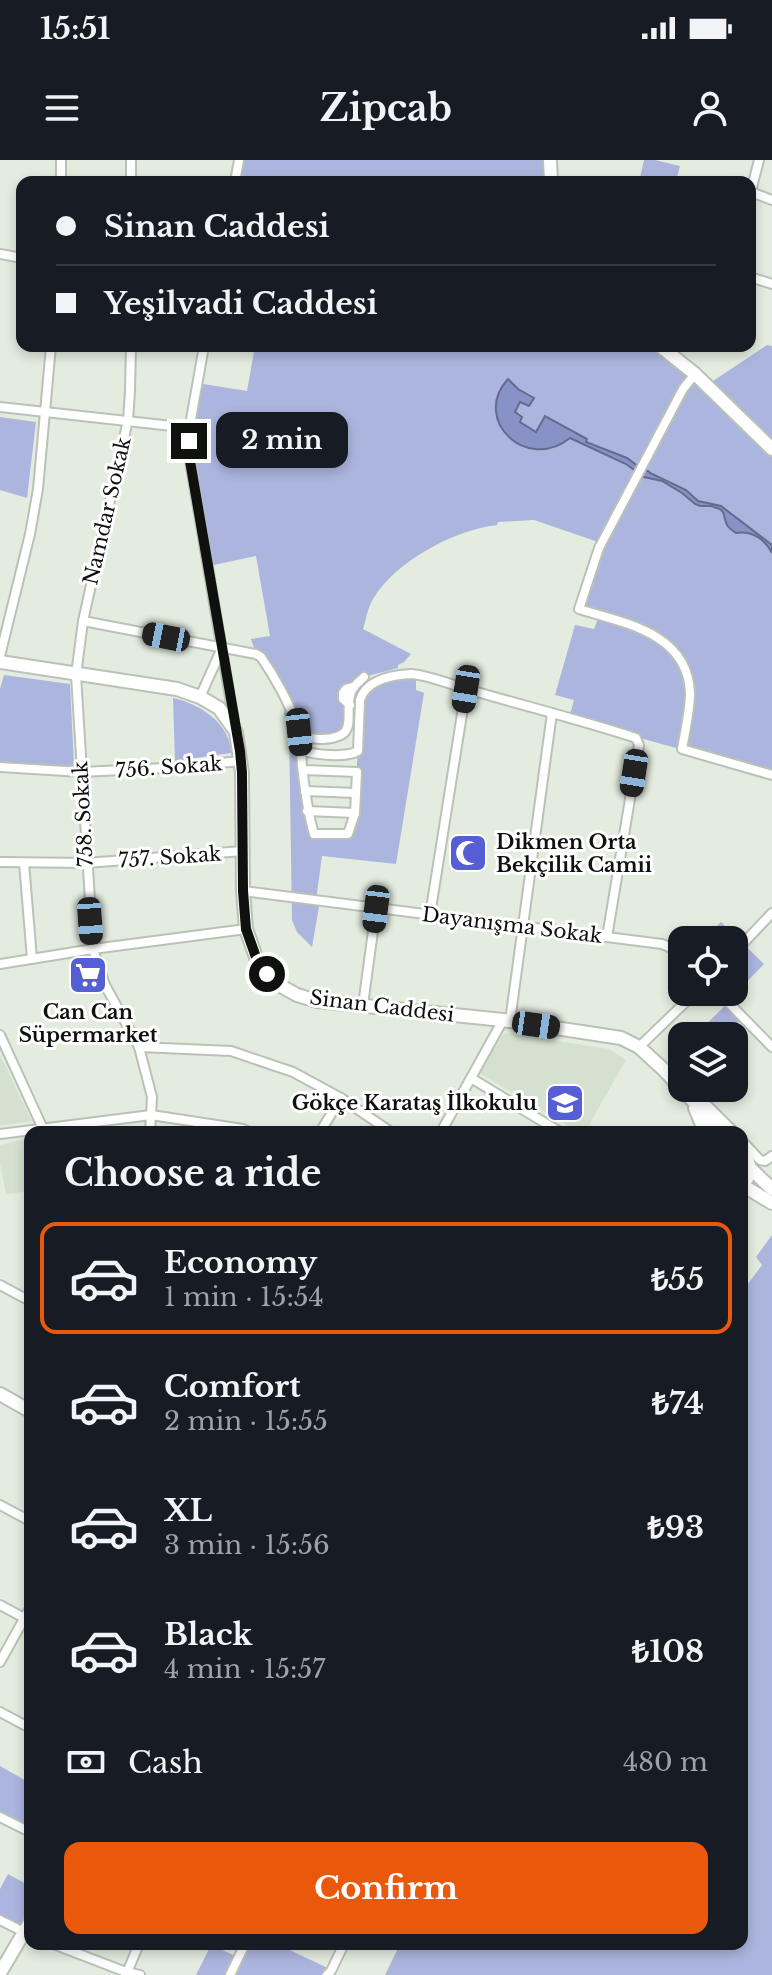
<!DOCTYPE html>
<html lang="en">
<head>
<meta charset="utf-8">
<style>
	body { margin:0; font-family:"Libre Baskerville",serif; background:#242831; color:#f1f3f6; height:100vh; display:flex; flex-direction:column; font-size:30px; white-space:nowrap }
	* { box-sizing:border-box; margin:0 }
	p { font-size:26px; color:#9ea1a6 }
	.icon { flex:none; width:44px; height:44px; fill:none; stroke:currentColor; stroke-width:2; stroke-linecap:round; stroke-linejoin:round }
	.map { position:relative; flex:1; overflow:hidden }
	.side { position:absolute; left:24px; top:966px; width:724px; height:824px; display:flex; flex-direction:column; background:#171b24; border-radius:16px; box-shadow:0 4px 12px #0003 }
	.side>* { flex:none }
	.top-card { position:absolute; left:16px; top:16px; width:740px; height:176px; border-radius:16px; box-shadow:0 4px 12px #0003; display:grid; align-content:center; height:176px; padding:0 40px; background:#171b24 }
	.tools { position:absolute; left:668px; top:766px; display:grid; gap:16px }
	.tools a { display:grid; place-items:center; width:80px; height:80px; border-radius:16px; background:#171b24; box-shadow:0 4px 12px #0003; font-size:40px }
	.end { position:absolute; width:36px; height:36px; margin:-18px; border:10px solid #0f110e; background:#fff; box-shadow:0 0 0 4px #fff }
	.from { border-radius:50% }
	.bubble { position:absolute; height:56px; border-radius:16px; background:#171b24; box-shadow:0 4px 12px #0003; font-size:26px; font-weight:800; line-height:56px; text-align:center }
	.car { position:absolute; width:24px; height:48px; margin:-24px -12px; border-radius:10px; box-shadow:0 0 6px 2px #0007; background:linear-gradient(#222 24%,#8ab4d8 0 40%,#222 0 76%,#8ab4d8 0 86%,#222 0) }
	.top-card b { display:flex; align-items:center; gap:28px; height:76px; font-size:30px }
	.top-card b+b { border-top:2px solid #363941 }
	.top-card i { width:20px; height:20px; background:#f1f3f6 }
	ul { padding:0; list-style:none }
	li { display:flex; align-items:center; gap:24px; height:112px; margin:0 16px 12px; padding:0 24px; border:4px solid transparent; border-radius:16px }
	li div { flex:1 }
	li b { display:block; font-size:30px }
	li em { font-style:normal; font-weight:800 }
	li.on { border-color:#ea580c }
	li>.icon { width:72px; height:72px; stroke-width:1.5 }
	h2 { padding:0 40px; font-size:36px; line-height:96px }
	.pay { display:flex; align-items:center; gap:20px; height:88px; padding:0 40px; font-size:30px }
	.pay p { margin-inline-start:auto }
	.button { display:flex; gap:16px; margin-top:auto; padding:16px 40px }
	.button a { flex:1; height:92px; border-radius:16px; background:#ea580c; color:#fff; font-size:32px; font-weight:800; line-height:92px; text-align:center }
	.status { display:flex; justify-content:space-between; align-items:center; height:56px; padding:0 40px; background:#171b24; direction:ltr }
	.status svg { height:22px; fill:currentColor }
	header { display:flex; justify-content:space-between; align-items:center; height:104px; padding:0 40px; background:#171b24; font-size:36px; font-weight:800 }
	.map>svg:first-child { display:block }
</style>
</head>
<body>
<div class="status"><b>15:51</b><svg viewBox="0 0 49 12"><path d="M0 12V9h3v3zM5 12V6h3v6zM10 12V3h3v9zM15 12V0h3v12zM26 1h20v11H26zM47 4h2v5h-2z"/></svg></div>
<header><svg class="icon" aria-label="menu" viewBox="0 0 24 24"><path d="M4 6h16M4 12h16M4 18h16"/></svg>Zipcab<svg class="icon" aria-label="person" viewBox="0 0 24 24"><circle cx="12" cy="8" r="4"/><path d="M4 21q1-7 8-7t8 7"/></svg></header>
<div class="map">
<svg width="772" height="1815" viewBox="0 0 772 1815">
	<rect width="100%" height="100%" fill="#e4ece0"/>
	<g fill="#d5e1d0">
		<polygon points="504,873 609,889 626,900 585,972 579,972 479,913"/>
		<polygon points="0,895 32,961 0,966"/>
		<polygon points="30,977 30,1031 6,1034 0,1004 0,985"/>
	</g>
	<g fill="#acb5de">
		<polygon points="239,0 550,0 551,22 235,22"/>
		<polygon points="644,0 655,0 680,6 676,22 639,22"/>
		<path d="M767,185L772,186V615L569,558L574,540L555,535L575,465L594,469L599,456L579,449L601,383L534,360L498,362L497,365C454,370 396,401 373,439C368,447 366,459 363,469L411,494L404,502L398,505V508L364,517L356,524L348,567L330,578L299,573L310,675L315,679L350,678L354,668L360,540L371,524L416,515V530L424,533L396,704L322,696L316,740L320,741L312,787L297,772L292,760L289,566L284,553L290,549L256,494L251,479L270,476L256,396L209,406L190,301L197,223L247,231L255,186H660L707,225Z"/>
		<polygon points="0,257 36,262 27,338 0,330"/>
		<polygon points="4,515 70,524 74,605 68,608 0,601 0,529"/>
		<path d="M173,538C200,544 230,563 231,593L175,601Z"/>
		<polygon points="721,762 764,804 727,842 718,832 734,832 734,780 703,780"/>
		<polygon points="728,843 743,858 724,876 706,876 700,870"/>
		<polygon points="772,1075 772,1815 385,1815 400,1784 742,1784 742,1132 762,1105 756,1097"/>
		<polygon points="0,1606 30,1623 30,1656 23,1668 0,1657"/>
		<polygon points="8,1714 30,1726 30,1775 0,1760 0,1729"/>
		<polygon points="245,1784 277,1784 332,1810 327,1815 196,1815 211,1785 238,1797"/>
	</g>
	<path fill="#8892c6" stroke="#646b8f" stroke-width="2" d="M508,219L518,229L534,238L529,246L520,242L515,252L522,257L520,262L536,272L545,256L587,279L586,282L627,298L643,310L648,311L650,313L686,330L698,341L721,346L772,385V393C765,379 751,370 736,373C724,365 727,364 723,352L720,349L711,346H700L695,344L682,333L662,321L644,317L626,304L570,278C526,313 471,259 508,219Z"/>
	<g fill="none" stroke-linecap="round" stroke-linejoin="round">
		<defs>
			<g id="street">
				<polyline points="131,0 131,22"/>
				<polyline points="61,22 61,0"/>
				<polyline points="235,22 239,0"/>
				<polyline points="751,32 772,40"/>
				<polyline points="750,35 759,0"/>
				<polyline points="0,94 22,98"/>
				<polyline points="750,117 772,124"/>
				<polyline points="131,186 130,231 128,260 83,461 76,515 93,789 105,825 139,887 152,937 150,972"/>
				<polyline points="204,186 190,265 190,301 235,567"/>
				<path d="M695,214L683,229L599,388L579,449C624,463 688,473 690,533C690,551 685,571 682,589L772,615"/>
				<polyline points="0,247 172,266"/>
				<path d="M83,461L256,494L261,497C275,517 291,546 298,569C301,581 301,594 302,606C305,630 307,651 314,674H348L355,653L357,612L303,610"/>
				<polyline points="0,496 30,374 38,329 51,186"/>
				<polyline points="200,537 222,488"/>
				<polyline points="350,545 343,539 343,533 346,529 354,527"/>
				<path d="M299,572C307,578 312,579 323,579C361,577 343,556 351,532C354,525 359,522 364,517"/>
				<path d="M301,590C314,595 346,598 358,591L360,540C366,520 392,515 411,514C425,514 455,526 470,530C525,546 581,560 636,578L639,585L607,777"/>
				<polyline points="0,607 81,612 166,608 241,601"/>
				<polyline points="305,631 356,633"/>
				<polyline points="307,651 355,653"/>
				<polyline points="0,702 86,703 243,691"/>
				<polyline points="24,703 32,799"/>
				<polyline points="243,731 662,784 669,787 682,797"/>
				<polyline points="430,755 466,529"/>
				<polyline points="734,793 772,753"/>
				<polyline points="0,804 93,789 246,769"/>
				<polyline points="718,832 772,887"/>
				<polyline points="363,845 376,749"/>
				<polyline points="510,861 552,553"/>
				<polyline points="0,875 44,971"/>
				<polyline points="139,887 231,891 293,912 341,938 391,972"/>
				<polyline points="639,887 696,832"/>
				<polyline points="471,918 560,972"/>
				<polyline points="694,942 708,946 734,972"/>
				<polyline points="320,972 341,938"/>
				<polyline points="441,972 503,860"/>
				<polyline points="0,974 151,955 243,969 249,972"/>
				<polyline points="742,981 760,1000 765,1001 772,996"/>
				<polyline points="0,1125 30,1141"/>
				<polyline points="0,1345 30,1361"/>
				<polyline points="0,1445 30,1461"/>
				<polyline points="0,1502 30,1448"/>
				<polyline points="0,1552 30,1568"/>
				<polyline points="0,1657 30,1672"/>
				<polyline points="0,1760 30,1775"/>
				<polyline points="53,1784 126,1812 140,1815"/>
				<polyline points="126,1815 139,1784"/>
				<polyline points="230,1815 245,1784"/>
				<polyline points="327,1815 331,1811 344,1784"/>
			</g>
			<g id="secondary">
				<polyline points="550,0 551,22"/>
				<polyline points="660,186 695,214 772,289"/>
				<polyline points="0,502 177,529 200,537 219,548 236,572 242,613 243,731 246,769 257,800 261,807 279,825 297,835 317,841 503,860 621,878 639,887 663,909 722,972"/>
				<polyline points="695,948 705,972"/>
				<path d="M742,993C752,1003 752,1015 742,1025L772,1043"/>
				<polyline points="750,1008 772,1029"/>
				<polyline points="0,1234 30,1251"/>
				<polyline points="0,1813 30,1762"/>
			</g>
		</defs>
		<use href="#street" stroke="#bac2b7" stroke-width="12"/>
		<use href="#secondary" stroke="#bac2b7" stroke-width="16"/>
		<use href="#street" stroke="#fff" stroke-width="8"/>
		<use href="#secondary" stroke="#fff" stroke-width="12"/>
	</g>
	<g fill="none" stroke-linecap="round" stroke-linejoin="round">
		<polyline stroke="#0f110e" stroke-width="10" points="189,281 190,301 240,591 242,613 243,731 246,769 257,800 267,814"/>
	</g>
	<defs>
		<symbol id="mosque-square" viewBox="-11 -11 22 22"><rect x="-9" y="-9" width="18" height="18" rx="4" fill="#555ed4" stroke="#fff"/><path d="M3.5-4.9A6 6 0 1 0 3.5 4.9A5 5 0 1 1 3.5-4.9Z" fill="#fff"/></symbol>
		<symbol id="supermarket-square" viewBox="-11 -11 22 22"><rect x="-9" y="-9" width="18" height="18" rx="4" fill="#555ed4" stroke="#fff"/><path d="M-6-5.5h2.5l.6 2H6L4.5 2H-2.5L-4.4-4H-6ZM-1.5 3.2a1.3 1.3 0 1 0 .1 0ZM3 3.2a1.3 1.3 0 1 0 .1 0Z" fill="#fff"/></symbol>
		<symbol id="school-square" viewBox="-11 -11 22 22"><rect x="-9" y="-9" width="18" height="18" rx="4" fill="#555ed4" stroke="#fff"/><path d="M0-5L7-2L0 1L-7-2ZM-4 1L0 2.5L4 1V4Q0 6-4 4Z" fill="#fff"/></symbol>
	</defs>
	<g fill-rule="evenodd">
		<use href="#mosque-square" x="446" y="671" width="44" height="44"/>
		<use href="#supermarket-square" x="66" y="793" width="44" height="44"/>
		<use href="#school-square" x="543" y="921" width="44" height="44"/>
	</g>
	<g text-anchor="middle" stroke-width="6" stroke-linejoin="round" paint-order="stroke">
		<g font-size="20" fill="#0f110e" stroke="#fff">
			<text transform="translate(107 351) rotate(-77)" y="7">Namdar Sokak</text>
			<text transform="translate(169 607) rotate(-4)" y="7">756. Sokak</text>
			<text transform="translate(83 654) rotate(-93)" y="7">758. Sokak</text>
			<text transform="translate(170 697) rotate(-4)" y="7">757. Sokak</text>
			<text transform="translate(512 765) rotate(7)" y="7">Dayanışma Sokak</text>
			<text transform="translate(382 846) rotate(7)" y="7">Sinan Caddesi</text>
		</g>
		<g font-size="20" font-weight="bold" fill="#0f110e" stroke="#fff" text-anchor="start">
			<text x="496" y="689">Dikmen Orta<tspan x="496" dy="23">Bekçilik Camii</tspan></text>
			<text x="88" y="859" text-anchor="middle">Can Can<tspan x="88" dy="23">Süpermarket</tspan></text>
			<text x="537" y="950" text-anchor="end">Gökçe Karataş İlkokulu</text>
		</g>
	</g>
</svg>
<div class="tools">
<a><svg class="icon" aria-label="locate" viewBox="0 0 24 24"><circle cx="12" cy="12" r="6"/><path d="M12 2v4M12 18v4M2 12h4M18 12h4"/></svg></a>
<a><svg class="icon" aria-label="layers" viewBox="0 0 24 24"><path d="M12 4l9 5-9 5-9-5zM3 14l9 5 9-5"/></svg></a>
</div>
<i class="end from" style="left:267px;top:814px"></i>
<i class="end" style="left:189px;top:281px"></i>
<div class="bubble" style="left:216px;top:252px;width:132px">2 min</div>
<i class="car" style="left:166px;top:477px;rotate:281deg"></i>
<i class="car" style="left:466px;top:529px;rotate:189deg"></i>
<i class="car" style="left:299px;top:572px;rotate:174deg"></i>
<i class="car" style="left:634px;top:613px;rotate:189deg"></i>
<i class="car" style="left:376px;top:749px;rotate:187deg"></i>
<i class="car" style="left:90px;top:761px;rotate:176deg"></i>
<i class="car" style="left:536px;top:865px;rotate:98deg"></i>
<div class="top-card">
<b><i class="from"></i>Sinan Caddesi</b>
<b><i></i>Yeşilvadi Caddesi</b>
</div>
<section class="side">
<h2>Choose a ride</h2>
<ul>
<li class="on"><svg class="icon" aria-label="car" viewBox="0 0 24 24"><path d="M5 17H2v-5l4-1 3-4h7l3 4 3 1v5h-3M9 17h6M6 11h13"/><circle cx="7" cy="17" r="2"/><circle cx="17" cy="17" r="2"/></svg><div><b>Economy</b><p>1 min · 15:54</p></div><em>₺55</em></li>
<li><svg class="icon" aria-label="car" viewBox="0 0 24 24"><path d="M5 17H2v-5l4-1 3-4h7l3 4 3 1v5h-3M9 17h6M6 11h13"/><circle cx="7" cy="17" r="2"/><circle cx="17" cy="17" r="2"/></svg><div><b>Comfort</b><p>2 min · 15:55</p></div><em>₺74</em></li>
<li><svg class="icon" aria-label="car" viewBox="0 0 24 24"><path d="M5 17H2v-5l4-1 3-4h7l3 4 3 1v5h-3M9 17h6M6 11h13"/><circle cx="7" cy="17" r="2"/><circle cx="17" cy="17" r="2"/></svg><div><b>XL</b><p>3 min · 15:56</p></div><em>₺93</em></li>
<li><svg class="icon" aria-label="car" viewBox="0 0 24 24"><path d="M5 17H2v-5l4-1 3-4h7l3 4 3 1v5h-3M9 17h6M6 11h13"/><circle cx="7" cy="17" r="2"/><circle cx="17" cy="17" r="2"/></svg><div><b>Black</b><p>4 min · 15:57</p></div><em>₺108</em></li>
</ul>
<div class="pay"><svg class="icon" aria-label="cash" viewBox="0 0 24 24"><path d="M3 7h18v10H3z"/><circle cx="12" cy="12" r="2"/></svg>Cash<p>480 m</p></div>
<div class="button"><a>Confirm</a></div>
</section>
</div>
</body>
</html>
